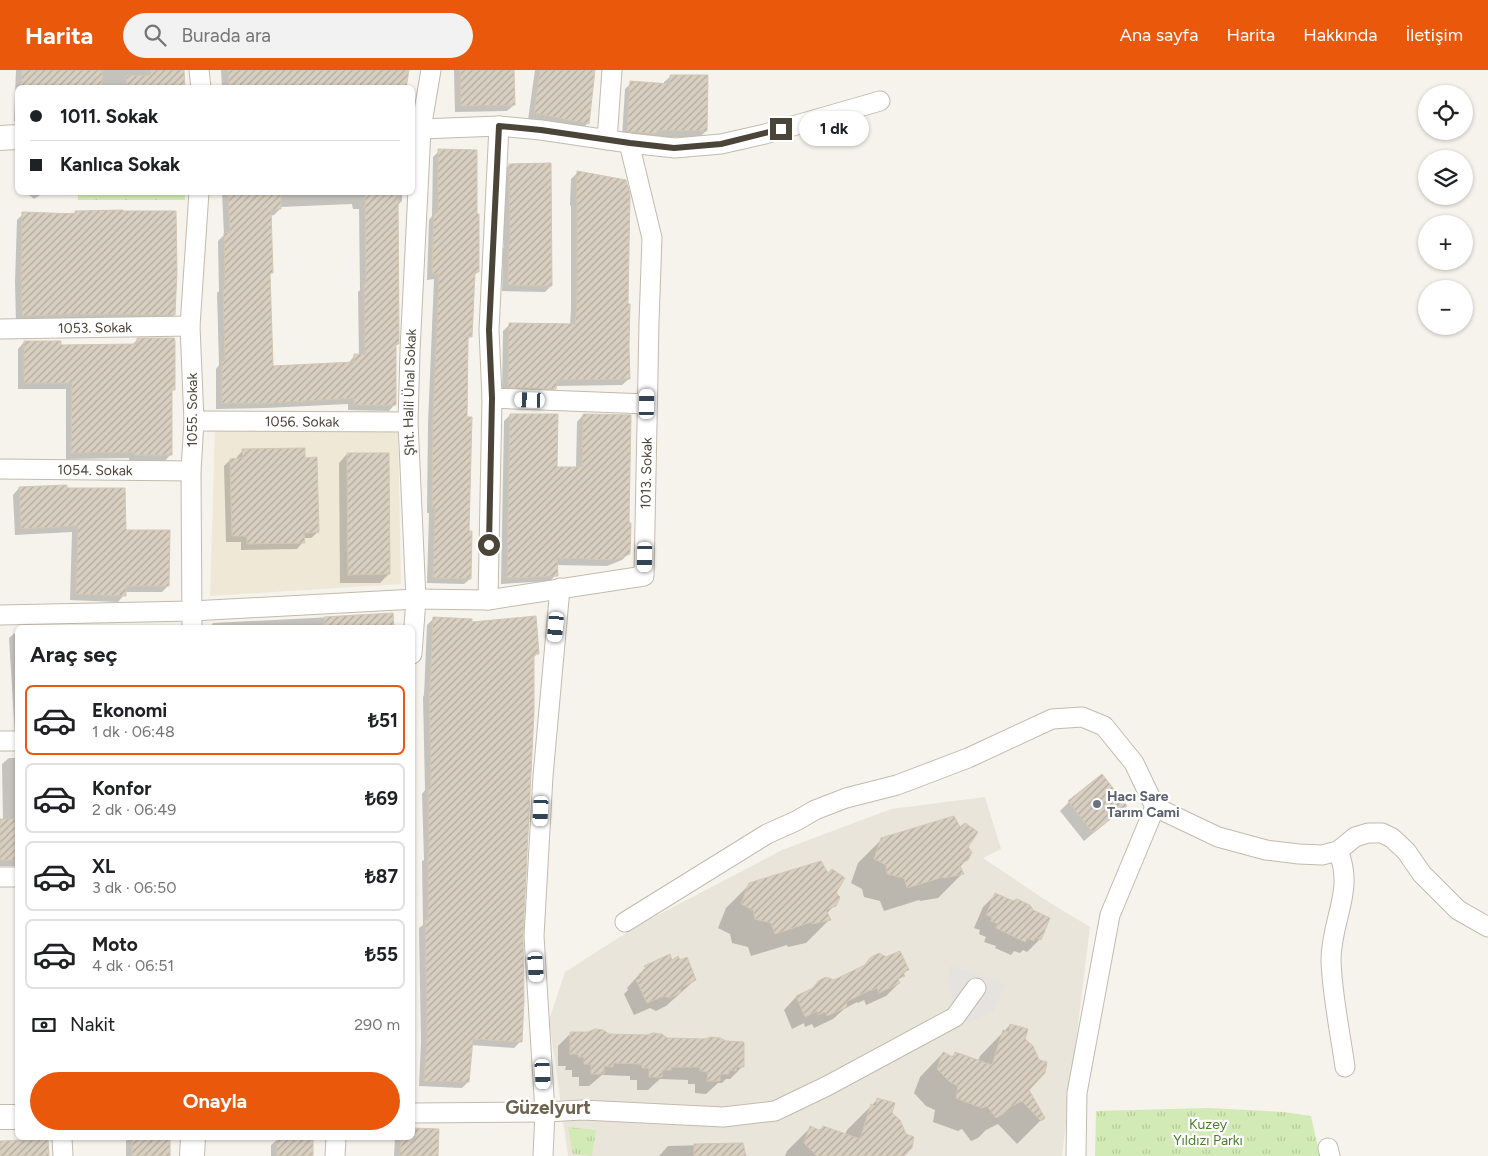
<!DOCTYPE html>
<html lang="tr">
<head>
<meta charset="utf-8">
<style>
	body { margin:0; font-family:Figtree,sans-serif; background:#f2f2f2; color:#202124; height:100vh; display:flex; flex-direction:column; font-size:19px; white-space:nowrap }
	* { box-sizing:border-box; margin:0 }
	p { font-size:16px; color:#757577 }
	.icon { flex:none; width:28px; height:28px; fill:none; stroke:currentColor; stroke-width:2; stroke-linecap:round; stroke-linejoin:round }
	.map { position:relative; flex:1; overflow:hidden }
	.details { position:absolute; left:15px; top:555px; width:400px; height:515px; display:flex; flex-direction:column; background:#fff; border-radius:8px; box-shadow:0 1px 4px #0004 }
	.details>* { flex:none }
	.hud { position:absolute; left:15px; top:15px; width:400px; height:110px; border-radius:8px; box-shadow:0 1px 4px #0004; display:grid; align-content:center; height:110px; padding:0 15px; background:#fff }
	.controls { position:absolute; left:1418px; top:15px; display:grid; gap:10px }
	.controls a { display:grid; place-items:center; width:55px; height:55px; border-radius:50%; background:#fff; box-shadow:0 1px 4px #0004; font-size:25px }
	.end { position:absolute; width:22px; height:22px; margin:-11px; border:6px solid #4b4439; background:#fff; box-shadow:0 0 0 2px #fff }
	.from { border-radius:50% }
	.bubble { position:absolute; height:35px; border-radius:18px; background:#fff; box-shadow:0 1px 4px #0004; font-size:16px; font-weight:700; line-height:35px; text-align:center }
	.car { position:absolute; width:15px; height:30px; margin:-15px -8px; border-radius:6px; box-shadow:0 0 4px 1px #0007; background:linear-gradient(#fff 24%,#345 0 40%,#fff 0 76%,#345 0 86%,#fff 0) }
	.hud b { display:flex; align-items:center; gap:18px; height:48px; font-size:19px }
	.hud b+b { border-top:1px solid #e0e0e0 }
	.hud i { width:12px; height:12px; background:#202124 }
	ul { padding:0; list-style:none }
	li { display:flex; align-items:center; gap:15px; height:70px; margin:0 10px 8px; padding:0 5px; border:2px solid #e0e0e0; border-radius:8px }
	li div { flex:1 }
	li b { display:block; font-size:19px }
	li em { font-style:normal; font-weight:700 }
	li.selected { border-color:#ea580c }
	li>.icon { width:45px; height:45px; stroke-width:1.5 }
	h2 { padding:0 15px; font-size:22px; line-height:60px }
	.pay { display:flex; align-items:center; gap:12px; height:55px; padding:0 15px; font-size:19px }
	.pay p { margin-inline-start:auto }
	.cta { display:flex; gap:10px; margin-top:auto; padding:10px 15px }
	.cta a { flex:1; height:58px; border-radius:30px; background:#ea580c; color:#fff; font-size:20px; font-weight:700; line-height:58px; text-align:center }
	header { display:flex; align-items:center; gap:30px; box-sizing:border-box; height:70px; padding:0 25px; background:#ea580c; color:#fff }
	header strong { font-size:24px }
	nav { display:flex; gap:28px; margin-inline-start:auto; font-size:18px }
	.search { width:350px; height:45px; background:#f2f2f2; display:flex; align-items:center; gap:12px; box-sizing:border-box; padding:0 18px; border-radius:28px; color:#757577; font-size:19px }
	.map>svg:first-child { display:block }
</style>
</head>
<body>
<header>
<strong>Harita</strong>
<div class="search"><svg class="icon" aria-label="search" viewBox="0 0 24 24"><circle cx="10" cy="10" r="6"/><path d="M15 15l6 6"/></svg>Burada ara</div>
<nav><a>Ana sayfa</a><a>Harita</a><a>Hakkında</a><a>İletişim</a></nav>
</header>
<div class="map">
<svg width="1488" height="1086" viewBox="0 0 1488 1086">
	<defs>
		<pattern id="grass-tufts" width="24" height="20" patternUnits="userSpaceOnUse" patternTransform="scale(1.25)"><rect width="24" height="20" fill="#d2eab5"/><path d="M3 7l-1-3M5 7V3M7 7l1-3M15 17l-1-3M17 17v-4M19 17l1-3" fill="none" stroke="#b6ca9c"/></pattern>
		<pattern id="building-hatch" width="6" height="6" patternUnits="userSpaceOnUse" patternTransform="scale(1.25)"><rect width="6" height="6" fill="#d8cfc1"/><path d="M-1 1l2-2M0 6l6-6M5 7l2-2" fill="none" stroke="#b1aa9e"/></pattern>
	</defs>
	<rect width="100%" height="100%" fill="#f6f3ec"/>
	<polygon fill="#eae5da" points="985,727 1001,779 983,788 1044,829 1090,857 1062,1086 568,1086 549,950 565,902 637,856 782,780 891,739"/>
	<polygon fill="#efe8d6" points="215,360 398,361 401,514 210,526"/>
	<g fill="url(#grass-tufts)">
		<rect x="78" y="123" width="107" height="7"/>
		<polygon points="1209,1038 1284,1042 1311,1046 1320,1086 1095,1086 1096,1041"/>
		<polygon points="568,1057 596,1060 592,1086 573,1084"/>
	</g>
	<polygon fill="#e5e3e0" points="950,895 1005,914 993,942 968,953 954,935 948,908"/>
	<g fill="#0003" fill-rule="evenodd">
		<polygon points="16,0 183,0 184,18 18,18 18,52 14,51"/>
		<polygon points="221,0 408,0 405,18 222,18"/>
		<polygon points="454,0 513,0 514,35 507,41 455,42"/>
		<polygon points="535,0 594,0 588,53 581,60 528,50"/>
		<polygon points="671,6 706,61 700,67 622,67 625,19 631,13 664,15 664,12"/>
		<polygon points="439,81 478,202 473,206 471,266 467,270 466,349 468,402 470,509 464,514 427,513 429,443 427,443 428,353 434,209 427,210 429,150 432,146 433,87"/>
		<polygon points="509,95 551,216 545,222 502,221 503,179 504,177 503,102"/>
		<polygon points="578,102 626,235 629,309 622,315 555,316 555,319 549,325 502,323 503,261 509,255 570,256 571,239 571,136 570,135 571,109"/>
		<polygon points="25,122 45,122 34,129"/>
		<path d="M222,122H402V131L397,136L398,274L395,276V334L389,341L348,340V334L266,338L216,339V299L219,295L217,223L219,221L218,171L224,165ZM352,134L353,139H359L360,220L358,222L359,286H354L348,294L272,297L268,206L272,203L270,146L274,145L280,139V137Z"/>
		<polygon points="175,142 174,244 167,251 16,252 15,212 17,150 23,144 64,145 66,143"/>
		<polygon points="138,269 173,320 171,322 171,384 165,391 129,390 129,388 66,389 66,319 18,319 18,279 24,272 60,276 132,275"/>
		<polygon points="510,345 556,398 576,398 577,352 583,345 627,454 629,483 622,490 607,496 556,495 556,505 550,511 501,514 504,351"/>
		<polygon points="243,380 318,462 311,468 303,468 303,472 297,479 241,480 241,472 226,472 224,396 230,390 237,390 237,387"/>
		<polygon points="347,384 389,504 380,513 340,513 339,393"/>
		<polygon points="19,418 66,419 124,461 168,516 162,522 125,522 124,525 118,532 70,530 72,462 15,465 13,425"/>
		<polygon points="392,544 393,558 209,558 213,553"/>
		<polygon points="433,549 471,554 537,584 533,588 522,865 521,971 514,978 471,975 468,1012 462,1018 419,1016 421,972 419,858 423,855 422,791 424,790 422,724 425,720 423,627 424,625 427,555"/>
		<polygon points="16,562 18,562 18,668 15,667 9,568"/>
		<polygon points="9,688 18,688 18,796 0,796 0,750 3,750 2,694"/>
		<polygon points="1069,732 1125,736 1084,771 1060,741"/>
		<polygon points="882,769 967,777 967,789 959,798 962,804 938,828 920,831 919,830 884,841 880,831 864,827 862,819 851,813 858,793"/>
		<polygon points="750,814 835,823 835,835 827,843 830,849 806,873 788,877 787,875 751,886 748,877 732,873 730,864 718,858 726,838"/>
		<polygon points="996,824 1040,869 1027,882 1023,880 1020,883 1014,881 1011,885 995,878 996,876 984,872 986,867 979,864 980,860 974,858 983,837"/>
		<polygon points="670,886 671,892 695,910 666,936 656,941 650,938 634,945 624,924 628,920 627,918 645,898"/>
		<polygon points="871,889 908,899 897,911 899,913 886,926 866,935 864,930 858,933 857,932 844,939 833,949 814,958 812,954 805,957 804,953 792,959 784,940 796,927 810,921 818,912 834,912 862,898"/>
		<polygon points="1010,955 1024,969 1028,1020 1043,1048 1017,1074 998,1054 986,1060 978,1068 971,1071 962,1059 958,1061 933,1052 935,1040 926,1036 914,1023 920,1007 943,983 951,987 956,983 978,991 980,986"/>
		<polygon points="571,963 667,969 743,996 730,1009 726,1009 722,1013 718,1013 706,1024 695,1023 695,1014 688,1014 688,1010 660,1009 648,1020 637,1020 637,1010 630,1010 630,1006 602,1005 589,1016 579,1016 579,1007 572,1007 572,1000 565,1000 566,996 558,996 558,976"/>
		<polygon points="878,1029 891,1043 902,1086 785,1086 787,1081 811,1057 818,1061 823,1057 845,1065 847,1060"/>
		<polygon points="130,1068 169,1068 169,1086 126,1086 126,1071"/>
		<polygon points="395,1068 412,1068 437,1086 394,1086"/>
		<polygon points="278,1069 312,1086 271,1086 271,1075"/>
		<polygon points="742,1074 745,1086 659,1086 668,1076"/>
	</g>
	<g fill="url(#building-hatch)" stroke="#d3c7b4">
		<polygon points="22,0 102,0 102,18 21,18"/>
		<polygon points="151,0 184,0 185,18 127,18 126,6 151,5"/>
		<polygon points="228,0 409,0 406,18 229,18"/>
		<polygon points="460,0 514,0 515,35 461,36"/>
		<polygon points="540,0 595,0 589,54 534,43"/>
		<polygon points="670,5 708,5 707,61 657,60 657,64 627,61 630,11 670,14"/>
		<polygon points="438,79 477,80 477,144 479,144 479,202 475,202 472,267 468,266 467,347 472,347 469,461 472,461 471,509 433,508 435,437 432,437 433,347 439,204 432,204 434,142 438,143"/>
		<polygon points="551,93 552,216 508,215 509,171 510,171 509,94"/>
		<polygon points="577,101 626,110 630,124 628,234 630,234 629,276 630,309 557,310 556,319 508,317 509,253 575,254 577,232 577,130 576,130"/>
		<polygon points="228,122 281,122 281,139 271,140 273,203 270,203 273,296 354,292 354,284 365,284 364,214 366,214 365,122 398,122 399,267 399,274 396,274 396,335 354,335 354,328 273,333 222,333 222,291 225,291 223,216 225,216 224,163 230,163"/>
		<polygon points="123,140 123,141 176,141 177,201 175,245 73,244 22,246 21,204 22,142 75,144 75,141"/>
		<polygon points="137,268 174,268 175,270 175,320 172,320 172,385 135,385 135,382 71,383 72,313 24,313 24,271 61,271 61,275 137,274"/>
		<polygon points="510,344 558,344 557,397 582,397 583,344 631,345 629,453 631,453 630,484 615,490 557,488 558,506 507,508"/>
		<polygon points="305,378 305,388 317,387 319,462 304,463 305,473 247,474 247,466 232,466 230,389 243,388 242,379"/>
		<polygon points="347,383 389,383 390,504 348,505"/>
		<polygon points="67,415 67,418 125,418 126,460 170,460 169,516 126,516 126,526 76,524 78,456 21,459 19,417"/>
		<polygon points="393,543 394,558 325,558 324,547"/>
		<polygon points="536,546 539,584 534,584 534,642 523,865 524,931 522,972 473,969 469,1012 424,1011 427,965 425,850 428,850 428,784 429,784 428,716 431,716 429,619 430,619 433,547 472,549 472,552"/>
		<polygon points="1102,704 1127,736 1093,763 1068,731"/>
		<polygon points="954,746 960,757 965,753 978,762 968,777 972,782 968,790 959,794 964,804 944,808 943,807 907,818 904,808 887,804 886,795 874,789 881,768"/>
		<rect x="0" y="749" width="18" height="41"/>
		<polygon points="821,791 828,803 832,799 845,808 836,823 840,827 836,836 826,840 831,850 812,854 811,852 775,864 771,853 755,849 753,840 741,834 749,813"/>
		<polygon points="995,823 1013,831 1017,829 1030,835 1033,840 1050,848 1041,870 1035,867 1034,871 1027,868 1025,872 996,858 998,854 991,851 992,847 986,845"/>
		<polygon points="900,881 909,900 903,902 905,906 898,909 900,913 879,923 877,918 871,921 870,920 846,932 847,937 827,946 825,942 818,945 817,941 805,947 796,926 813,918 818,911 826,907 834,910 865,895 870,888 879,883 886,887"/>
		<polygon points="670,884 672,890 678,886 680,890 687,887 696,910 681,918 680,923 670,928 664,926 647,933 636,910 641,908 639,904 647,900 644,896"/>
		<polygon points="1010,954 1028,959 1025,969 1033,976 1039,990 1047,992 1045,1003 1029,1020 1045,1048 1041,1051 1022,1031 1010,1037 1003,1044 996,1048 987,1036 982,1038 956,1028 958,1016 950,1012 937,999 943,982 953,987 955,982 992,995 1003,960 1009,962"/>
		<polygon points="595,959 603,960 609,964 647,965 653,963 662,964 667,968 705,969 711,967 720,968 726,971 744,972 744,997 736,997 736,1001 729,1000 729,1004 720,1004 720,1011 707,1011 708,1002 700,1001 700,997 671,997 671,1000 662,1000 662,1007 649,1007 649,998 642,998 642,994 613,993 613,997 604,996 604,1004 591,1004 591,994 584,994 584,987 578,987 578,984 570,984 570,962 588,962"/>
		<polygon points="877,1028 895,1033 892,1043 900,1050 906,1064 914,1067 912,1078 904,1086 817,1086 804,1073 810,1056 821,1061 823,1056 860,1069 871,1034 876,1036"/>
		<polygon points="412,1058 439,1059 438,1086 400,1086 401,1068 412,1068"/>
		<rect x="132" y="1068" width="38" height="18"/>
		<rect x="277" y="1068" width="36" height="18"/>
		<polygon points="48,1069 49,1086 0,1086 0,1071"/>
		<polygon points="743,1073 746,1086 694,1086 694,1074"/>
	</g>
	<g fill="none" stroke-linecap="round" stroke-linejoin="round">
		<defs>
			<g id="minor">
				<polyline points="199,0 201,18"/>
				<polyline points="421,59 499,56 541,60 629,73 675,78 721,74 765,64 880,31"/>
				<polyline points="607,70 612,0"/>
				<path id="s1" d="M0,259L190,256"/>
				<polyline points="492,328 647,334"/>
				<path id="s2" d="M194,351L408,352"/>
				<path id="s3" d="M0,399L191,401"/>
				<polyline points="488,530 492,328 489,260 499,56"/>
				<path id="s4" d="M0,545L192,541L416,529L488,530L644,506L649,252L652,168L629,73"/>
				<polyline points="192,558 191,401 194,351 190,256 199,122"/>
				<path id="s5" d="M412,584L416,529L408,352L410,281L421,59L431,0"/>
				<polyline points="0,671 18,671"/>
				<path d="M1338,781C1355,820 1331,850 1331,890C1332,925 1340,961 1345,997"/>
				<polyline points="0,807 18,807"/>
				<polyline points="625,852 767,764 796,751 815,740 846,728 897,715 968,688 1052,649 1082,647 1104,656 1134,693 1155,737 1218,767 1266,780 1299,784 1322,785 1338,781 1355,767 1368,763 1382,763 1392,768 1406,781 1422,804 1458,840 1488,857"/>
				<polyline points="412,1043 545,1042 583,1040 723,1047 775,1041 827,1016 955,947 976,918"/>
				<polyline points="62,1068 63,1086"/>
				<polyline points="1328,1078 1330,1086"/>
				<polyline points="335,1086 336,1068"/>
				<polyline points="543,1086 545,1042 534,866 543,706 560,518"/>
				<polyline points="1076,1086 1077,1023 1110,845 1155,737"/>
			</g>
			<g id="tertiary">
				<polyline points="412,59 421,59"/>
				<polyline points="0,68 18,67"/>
				<polyline points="0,1047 18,1047"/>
				<polyline points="192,1086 193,1068"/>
			</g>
		</defs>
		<use href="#minor" stroke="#c2bbae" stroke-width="21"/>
		<use href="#tertiary" stroke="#c2bbae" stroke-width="26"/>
		<use href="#minor" stroke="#fff" stroke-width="19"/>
		<use href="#tertiary" stroke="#fff" stroke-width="24"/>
	</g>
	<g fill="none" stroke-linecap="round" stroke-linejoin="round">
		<polyline stroke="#4b4439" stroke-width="6" points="489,475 492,328 489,260 499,56 541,60 630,73 674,78 721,74 781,59"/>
	</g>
	<circle fill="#6b7280" stroke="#fff" stroke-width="2" cx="1097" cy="734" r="5"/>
	<g text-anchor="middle" stroke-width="4.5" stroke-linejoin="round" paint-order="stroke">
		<g font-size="14" fill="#4b4439" stroke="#fff">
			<text dy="5" stroke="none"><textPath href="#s1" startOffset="95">1053. Sokak</textPath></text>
			<text dy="5" stroke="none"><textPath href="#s5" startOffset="262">Şht. Halil Ünal Sokak</textPath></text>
			<text transform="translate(192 340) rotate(-90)" y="5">1055. Sokak</text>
			<text dy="5" stroke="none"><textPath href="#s2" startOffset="108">1056. Sokak</textPath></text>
			<text dy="5" stroke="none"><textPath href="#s3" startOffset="95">1054. Sokak</textPath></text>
			<text dy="5" stroke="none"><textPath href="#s4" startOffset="749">1013. Sokak</textPath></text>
		</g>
		<g font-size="14" font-weight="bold" fill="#5b616d" stroke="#fff" text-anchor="start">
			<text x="1107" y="731">Hacı Sare<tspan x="1107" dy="16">Tarım Cami</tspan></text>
		</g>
		<g font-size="14" fill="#4a7f2a" stroke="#fff">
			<text x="1208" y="1059">Kuzey<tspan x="1208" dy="16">Yıldızı Parkı</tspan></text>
		</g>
		<g font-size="19" font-weight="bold" fill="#6e6250" stroke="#fff">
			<text x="548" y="1044">Güzelyurt</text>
		</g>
	</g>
</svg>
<div class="controls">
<a><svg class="icon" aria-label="locate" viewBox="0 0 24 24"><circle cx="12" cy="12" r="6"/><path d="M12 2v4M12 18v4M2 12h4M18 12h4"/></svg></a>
<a><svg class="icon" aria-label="layers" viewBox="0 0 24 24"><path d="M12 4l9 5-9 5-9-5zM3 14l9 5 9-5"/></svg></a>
<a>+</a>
<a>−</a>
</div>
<i class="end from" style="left:489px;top:475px"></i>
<i class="end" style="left:781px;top:59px"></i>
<div class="bubble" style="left:799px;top:41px;width:70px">1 dk</div>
<i class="car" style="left:530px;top:330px;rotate:272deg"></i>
<i class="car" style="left:647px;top:334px;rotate:1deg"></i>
<i class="car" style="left:645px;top:487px;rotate:181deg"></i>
<i class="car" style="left:556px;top:557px;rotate:185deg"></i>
<i class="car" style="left:541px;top:741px;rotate:183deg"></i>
<i class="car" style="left:536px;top:897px;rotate:176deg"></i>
<i class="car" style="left:543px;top:1004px;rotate:177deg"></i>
<div class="hud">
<b><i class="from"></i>1011. Sokak</b>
<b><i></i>Kanlıca Sokak</b>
</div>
<section class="details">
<h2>Araç seç</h2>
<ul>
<li class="selected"><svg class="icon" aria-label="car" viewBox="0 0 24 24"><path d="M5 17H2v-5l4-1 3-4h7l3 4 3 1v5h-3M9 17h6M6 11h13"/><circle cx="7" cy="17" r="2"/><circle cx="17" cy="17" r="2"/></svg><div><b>Ekonomi</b><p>1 dk · 06:48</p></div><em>₺51</em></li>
<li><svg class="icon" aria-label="car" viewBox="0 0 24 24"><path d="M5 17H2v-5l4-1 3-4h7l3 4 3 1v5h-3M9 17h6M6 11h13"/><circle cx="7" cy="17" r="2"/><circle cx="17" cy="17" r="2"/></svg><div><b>Konfor</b><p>2 dk · 06:49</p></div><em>₺69</em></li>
<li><svg class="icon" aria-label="car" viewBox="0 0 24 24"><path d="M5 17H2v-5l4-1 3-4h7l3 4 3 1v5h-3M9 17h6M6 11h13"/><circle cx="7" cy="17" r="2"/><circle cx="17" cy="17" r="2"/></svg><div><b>XL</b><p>3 dk · 06:50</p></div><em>₺87</em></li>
<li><svg class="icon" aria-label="car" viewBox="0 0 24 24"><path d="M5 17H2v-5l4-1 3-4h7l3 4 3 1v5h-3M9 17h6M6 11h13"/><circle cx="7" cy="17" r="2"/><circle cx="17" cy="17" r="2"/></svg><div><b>Moto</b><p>4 dk · 06:51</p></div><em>₺55</em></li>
</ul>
<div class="pay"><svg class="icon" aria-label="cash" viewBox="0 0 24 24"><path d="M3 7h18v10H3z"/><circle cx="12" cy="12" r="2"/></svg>Nakit<p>290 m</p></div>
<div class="cta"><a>Onayla</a></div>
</section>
</div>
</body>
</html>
